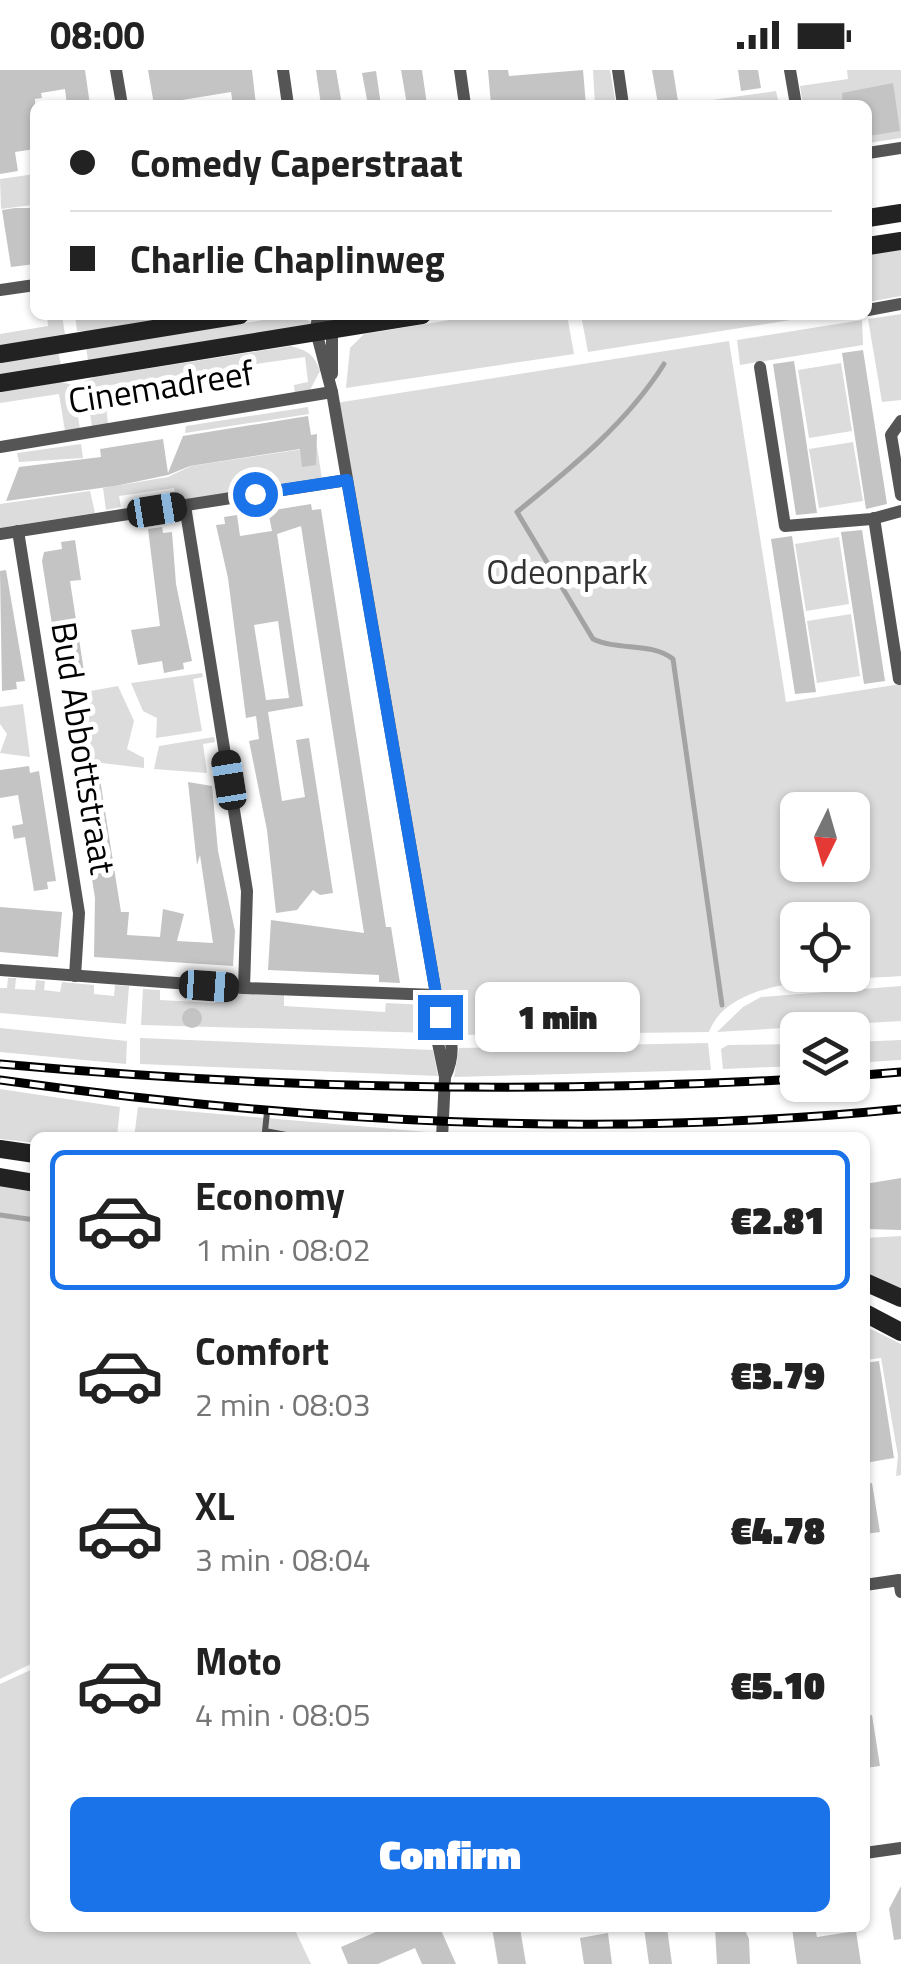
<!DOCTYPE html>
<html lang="en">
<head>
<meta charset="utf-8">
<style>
	body { margin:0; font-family:"Titillium Web",sans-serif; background:#f6f6f6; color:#222; height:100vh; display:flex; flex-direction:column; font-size:38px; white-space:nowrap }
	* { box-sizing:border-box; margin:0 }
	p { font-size:32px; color:#767676 }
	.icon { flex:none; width:55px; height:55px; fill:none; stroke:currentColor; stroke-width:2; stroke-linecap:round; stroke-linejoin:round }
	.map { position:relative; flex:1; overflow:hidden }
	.details { position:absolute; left:30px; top:1062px; width:840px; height:800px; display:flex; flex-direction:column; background:#fff; border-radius:15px; box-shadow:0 2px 8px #0004 }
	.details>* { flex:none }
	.guide { position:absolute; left:30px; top:30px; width:842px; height:220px; border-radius:15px; box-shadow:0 2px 8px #0004; display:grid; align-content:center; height:220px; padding:0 40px; background:#fff }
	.needle { width:65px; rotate:185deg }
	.buttons { position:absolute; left:780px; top:722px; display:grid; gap:20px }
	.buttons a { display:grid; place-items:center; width:90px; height:90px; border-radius:15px; background:#fff; box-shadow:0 2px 8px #0004; font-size:50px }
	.end { position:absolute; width:45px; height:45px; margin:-22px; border:12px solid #1a73e8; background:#fff; box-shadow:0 0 0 5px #fff }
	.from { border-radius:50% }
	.bubble { position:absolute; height:70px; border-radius:15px; background:#fff; box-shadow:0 2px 8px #0004; font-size:32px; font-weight:800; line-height:70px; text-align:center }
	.car { position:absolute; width:30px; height:60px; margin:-30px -15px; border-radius:12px; box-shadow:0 0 8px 2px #0007; background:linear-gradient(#222 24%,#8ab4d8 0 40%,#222 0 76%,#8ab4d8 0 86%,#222 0) }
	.guide b { display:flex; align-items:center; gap:35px; height:95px; font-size:38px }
	.guide b+b { border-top:2px solid #e0e0e0 }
	.guide i { width:25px; height:25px; background:#222 }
	ul { padding:18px 0 0; list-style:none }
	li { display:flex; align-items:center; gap:30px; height:140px; margin:0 20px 15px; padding:0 20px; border:5px solid transparent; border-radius:15px }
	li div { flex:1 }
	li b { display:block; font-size:38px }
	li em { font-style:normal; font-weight:800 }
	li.active { border-color:#1a73e8 }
	li>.icon { width:90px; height:90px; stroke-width:1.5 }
	.primary-button { display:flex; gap:20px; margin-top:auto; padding:20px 40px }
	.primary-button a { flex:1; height:115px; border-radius:15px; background:#1a73e8; color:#fff; font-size:40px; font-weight:800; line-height:115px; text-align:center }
	.status { display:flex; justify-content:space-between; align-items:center; height:70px; padding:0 50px; background:#fff; direction:ltr }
	.status svg { height:28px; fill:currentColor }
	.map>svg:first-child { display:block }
</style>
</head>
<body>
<div class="status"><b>08:00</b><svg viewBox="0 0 49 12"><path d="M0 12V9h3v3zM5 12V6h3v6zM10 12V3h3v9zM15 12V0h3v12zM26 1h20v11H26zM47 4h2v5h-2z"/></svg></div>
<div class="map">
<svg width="901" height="1894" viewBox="0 0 901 1894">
	<rect width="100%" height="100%" fill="#fff"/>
	<g fill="#dcdcdc" fill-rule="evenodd">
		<polygon points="593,0 610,0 616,35 595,35"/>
		<polygon points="847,0 901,0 901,68 868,73 868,35 803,35 800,16 848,9"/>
		<polygon points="776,21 779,35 676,35"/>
		<polygon points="35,104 35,153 32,135 1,139 0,109"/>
		<polygon points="901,179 901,226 868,232 868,185"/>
		<polygon points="901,244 901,330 882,332 868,249"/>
		<polygon points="47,245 62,245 65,264 0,276 0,264 48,256"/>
		<polygon points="75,245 196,245 88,262 77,261"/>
		<polygon points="481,245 567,245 574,284 346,318 350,278 364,264"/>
		<polygon points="581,245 823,245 588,282"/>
		<polygon points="284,247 302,247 312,253 309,257 88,290 86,277"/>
		<polygon points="862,250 863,275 740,295 737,270"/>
		<path d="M729,271L786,632L901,614V906C847,911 731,902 709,962L457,965L439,912L336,333ZM798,740H852V795H798ZM798,850H852V905H798Z"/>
		<path d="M291,276C308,281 314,284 320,301L309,322L295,326L294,315L308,312L305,287L104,316L108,354L92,357L85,311L95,307Z"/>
		<polygon points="58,281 61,295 0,305 0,290"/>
		<polygon points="841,293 852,361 809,368 798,300"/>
		<polygon points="61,312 73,315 80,359 65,361 59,324 0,333 0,322"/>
		<polygon points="308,337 309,344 185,363 186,356"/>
		<polygon points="853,372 863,431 819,438 809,379"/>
		<polygon points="81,374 83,388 19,392 17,383"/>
		<polygon points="317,377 322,409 177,432 174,418 119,426 121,437 106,440 103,418 168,407 191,396"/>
		<polygon points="90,421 95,443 0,458 0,434"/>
		<polygon points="839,467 849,534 806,541 795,474"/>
		<polygon points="851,544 860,606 817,613 807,551"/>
		<polygon points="202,603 203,607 193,609 202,661 156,668 157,648 143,641 131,613"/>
		<polygon points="118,616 134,651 127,679 144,688 144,698 76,690 63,626"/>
		<polygon points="23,634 30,687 0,683 7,664 0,654 0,637"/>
		<polygon points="214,667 215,672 203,674 207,703 154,699 159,676"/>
		<polygon points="8,908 16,908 15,919 35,920 36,910 45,911 44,920 60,922 62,912 94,915 94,924 114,926 115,915 129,916 126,954 0,943 0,918 7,918"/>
		<polygon points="901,916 901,951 717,962 743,937 761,927"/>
		<polygon points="143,919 160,920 160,930 215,933 216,920 284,924 284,936 385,942 386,933 427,935 433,942 433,963 141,955"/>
		<polygon points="0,958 127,971 126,994 0,982"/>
		<polygon points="140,968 433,980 438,1006 140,994"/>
		<polygon points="901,970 901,990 853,993 853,972"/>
		<polygon points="708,973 711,1000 454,1007 459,978"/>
		<polygon points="797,974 797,996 723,999 721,979 728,975"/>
		<polygon points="0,1019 120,1037 117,1067 35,1068 35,1073 0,1069"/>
		<polygon points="138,1037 428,1062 426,1068 134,1068"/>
		<polygon points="0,1113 35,1119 35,1592 0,1609"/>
		<polygon points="901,1166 901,1219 865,1204 865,1168"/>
		<polygon points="865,1256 901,1274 901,1405 896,1406 898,1386 881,1288 865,1290"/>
		<polygon points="35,1598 35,1858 294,1858 311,1894 0,1894 0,1614"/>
	</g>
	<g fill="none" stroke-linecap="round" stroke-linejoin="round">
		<g stroke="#a3a3a3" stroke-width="5">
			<path d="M664,294C627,353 571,398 517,442L593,569C618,581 652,572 673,589L722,935"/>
			<polyline points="0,1145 35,1150"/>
		</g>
	</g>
	<g fill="#c4c4c4" fill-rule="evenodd">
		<polygon points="0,0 85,0 90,35 67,35 65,19 41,23 42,28 35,29 35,79 15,82 18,101 0,104"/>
		<polygon points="148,0 252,0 256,35 233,35 231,22 176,31 176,35 154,35"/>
		<polygon points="316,0 336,0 342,35 321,35"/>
		<polygon points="401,0 422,0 427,35 407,35"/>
		<polygon points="488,0 508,0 509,6 583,0 586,35 491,35"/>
		<polygon points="652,0 673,0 678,31 658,34"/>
		<polygon points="738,0 758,0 761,18 741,21"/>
		<polygon points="376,1 381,35 368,35 362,3"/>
		<polygon points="893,13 900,61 868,66 868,35 843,35 842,23"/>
		<polygon points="15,138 30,138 35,194 11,197 2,140"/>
		<polygon points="863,280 887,434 866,439 842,283"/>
		<polygon points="794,291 817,443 796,445 773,294"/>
		<polygon points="308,346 311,365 317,364 316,395 302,397 300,379 190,396 168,405 115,416 6,431 19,397 101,387 100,379 163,369 168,403 183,366"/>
		<path d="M311,434L312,440L321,439L386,857H391L400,913L379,912V905L268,900L271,850L364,863L301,456L277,464L303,636L268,642L282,731L305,727L296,670L309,668L333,823L320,825L313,820L297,840L276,843L267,760L249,671L259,669L256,646L246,648L228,508L216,455L225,454L224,447L237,445L240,466L272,461L268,441ZM278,551L289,628L266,630L254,555Z"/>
		<polygon points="162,457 163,463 172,462 176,514 192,591 183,593 184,599 164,603 162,591 138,595 131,560 160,556 148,459"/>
		<polygon points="862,460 885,611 864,614 841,462"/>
		<polygon points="792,466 816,622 795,624 771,469"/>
		<polygon points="75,470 81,510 70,511 85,608 70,610 70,604 60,605 42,491 44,482 62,479 61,472"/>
		<polygon points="6,500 25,611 16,612 17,619 2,621 0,501"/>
		<polygon points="29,696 30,703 39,701 56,811 47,812 48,819 34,821 25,767 14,769 12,756 23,754 18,725 0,728 0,700"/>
		<polygon points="99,703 121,842 129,842 127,865 160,867 163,839 184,844 177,871 213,873 200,785 197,795 188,712 212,716 218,781 235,861 233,896 94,887 95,828 77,714 86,712 85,705"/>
		<polygon points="0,837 62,842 58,887 0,882"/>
		<circle cx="192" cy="948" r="10"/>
		<polygon points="901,1108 901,1160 865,1159 865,1114"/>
		<polygon points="879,1291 894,1388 865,1393 865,1293"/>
		<polygon points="872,1413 880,1462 865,1464 865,1414"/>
		<polygon points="872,1645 880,1696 865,1698 865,1646"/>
		<polygon points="901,1816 901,1869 894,1870 889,1839"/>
		<polygon points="385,1858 440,1858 456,1894 422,1894 415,1878 378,1894 348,1894 341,1877"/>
		<polygon points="492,1858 520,1858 526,1894 498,1894"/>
		<polygon points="644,1858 667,1858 672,1894 649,1894"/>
		<polygon points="715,1858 744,1858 749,1869 750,1894 717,1894"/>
		<polygon points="792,1858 815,1858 817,1867 856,1861 861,1894 797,1894"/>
		<polygon points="608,1863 612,1894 584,1894 580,1868"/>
	</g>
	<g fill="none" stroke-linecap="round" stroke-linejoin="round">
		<polyline stroke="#555" stroke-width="6" points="267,1042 265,1061 302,1068"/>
		<g stroke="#555" stroke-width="12">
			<polyline points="116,0 122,35"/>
			<polyline points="283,0 288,35"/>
			<polyline points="460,0 465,35"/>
			<polyline points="618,0 623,35"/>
			<polyline points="790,0 796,35"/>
			<polyline points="868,83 901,78"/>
			<polyline points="0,220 35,215"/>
			<polyline points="868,240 901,234"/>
			<polyline points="318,245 316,261 332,322 440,947"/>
			<polyline points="326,245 332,259 332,304"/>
			<polyline points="760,297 785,456 872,449 901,441"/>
			<polyline points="901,351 891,365 901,425"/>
			<polyline points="0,377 332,322"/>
			<polyline points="185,436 247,821 244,918"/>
			<polyline points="874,448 899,609"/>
			<polyline points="18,461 79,843 75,906"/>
			<polyline points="0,464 347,410"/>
			<polyline points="0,900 244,918 436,925"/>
			<path d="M440,944C454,964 455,985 445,1007L438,973Z"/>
			<polyline points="442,1068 445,1007"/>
			<polyline points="865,1515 899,1510 901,1522"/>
			<polyline points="865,1783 901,1778"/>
		</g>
		<g stroke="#222" stroke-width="18">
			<polyline points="868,148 901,143"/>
			<polyline points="868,176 901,171"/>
			<polyline points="0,284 240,245"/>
			<polyline points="0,313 422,245"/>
			<polyline points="0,1079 35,1084"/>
			<polyline points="0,1107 35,1113"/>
			<polyline points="865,1212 901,1228"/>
			<polyline points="865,1243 901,1262"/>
		</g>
		<defs>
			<g id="rail">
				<path d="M0,994C265,1018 532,1024 798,1009"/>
				<polyline points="852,1006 901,1002"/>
				<path d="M0,1010C299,1052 600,1069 901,1039"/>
			</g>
		</defs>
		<use href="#rail" stroke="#000" stroke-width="9"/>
		<use href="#rail" stroke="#fff" stroke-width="5" stroke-dasharray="15" stroke-linecap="butt"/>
	</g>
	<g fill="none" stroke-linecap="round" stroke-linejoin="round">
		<polyline stroke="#1a73e8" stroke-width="12" points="255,424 347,410 440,947"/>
	</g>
	<g text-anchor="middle" stroke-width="10" stroke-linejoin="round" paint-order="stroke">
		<g font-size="35" fill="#000" stroke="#fff">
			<text transform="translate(161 317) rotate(-9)" y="12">Cinemadreef</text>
			<text transform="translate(83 678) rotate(81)" y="12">Bud Abbottstraat</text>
		</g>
		<g font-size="35" fill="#333" stroke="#fff">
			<text x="567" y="514">Odeonpark</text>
		</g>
	</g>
</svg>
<div class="buttons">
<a><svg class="needle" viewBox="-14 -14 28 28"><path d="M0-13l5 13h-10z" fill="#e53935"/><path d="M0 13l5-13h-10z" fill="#767676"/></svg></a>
<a><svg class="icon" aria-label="locate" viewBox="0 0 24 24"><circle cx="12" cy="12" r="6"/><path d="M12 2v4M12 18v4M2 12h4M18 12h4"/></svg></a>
<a><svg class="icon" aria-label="layers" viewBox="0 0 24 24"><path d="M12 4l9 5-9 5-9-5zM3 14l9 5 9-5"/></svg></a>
</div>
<i class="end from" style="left:255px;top:424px"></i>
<i class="end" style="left:440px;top:947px"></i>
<div class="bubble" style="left:475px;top:912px;width:165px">1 min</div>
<i class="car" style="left:157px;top:440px;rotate:81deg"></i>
<i class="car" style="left:229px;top:710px;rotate:351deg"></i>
<i class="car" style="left:209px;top:916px;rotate:94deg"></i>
<div class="guide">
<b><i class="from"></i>Comedy Caperstraat</b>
<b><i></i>Charlie Chaplinweg</b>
</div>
<section class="details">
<ul>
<li class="active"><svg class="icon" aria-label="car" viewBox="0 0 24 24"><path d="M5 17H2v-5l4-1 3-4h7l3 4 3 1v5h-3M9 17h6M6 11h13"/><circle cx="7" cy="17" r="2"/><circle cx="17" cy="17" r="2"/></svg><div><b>Economy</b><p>1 min · 08:02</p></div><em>€2.81</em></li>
<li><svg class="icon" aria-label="car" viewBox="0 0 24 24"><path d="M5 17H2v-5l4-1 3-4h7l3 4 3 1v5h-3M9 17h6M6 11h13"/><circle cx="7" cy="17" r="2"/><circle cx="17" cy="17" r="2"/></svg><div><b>Comfort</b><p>2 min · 08:03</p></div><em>€3.79</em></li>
<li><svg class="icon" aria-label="car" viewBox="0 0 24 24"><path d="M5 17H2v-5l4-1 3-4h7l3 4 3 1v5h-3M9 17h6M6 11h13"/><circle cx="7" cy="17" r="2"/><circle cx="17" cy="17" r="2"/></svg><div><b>XL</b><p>3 min · 08:04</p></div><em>€4.78</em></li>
<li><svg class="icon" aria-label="car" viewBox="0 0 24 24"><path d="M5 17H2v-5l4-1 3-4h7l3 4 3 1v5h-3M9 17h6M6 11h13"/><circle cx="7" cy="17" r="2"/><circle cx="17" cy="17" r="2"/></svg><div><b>Moto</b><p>4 min · 08:05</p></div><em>€5.10</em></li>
</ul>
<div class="primary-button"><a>Confirm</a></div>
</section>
</div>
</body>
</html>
